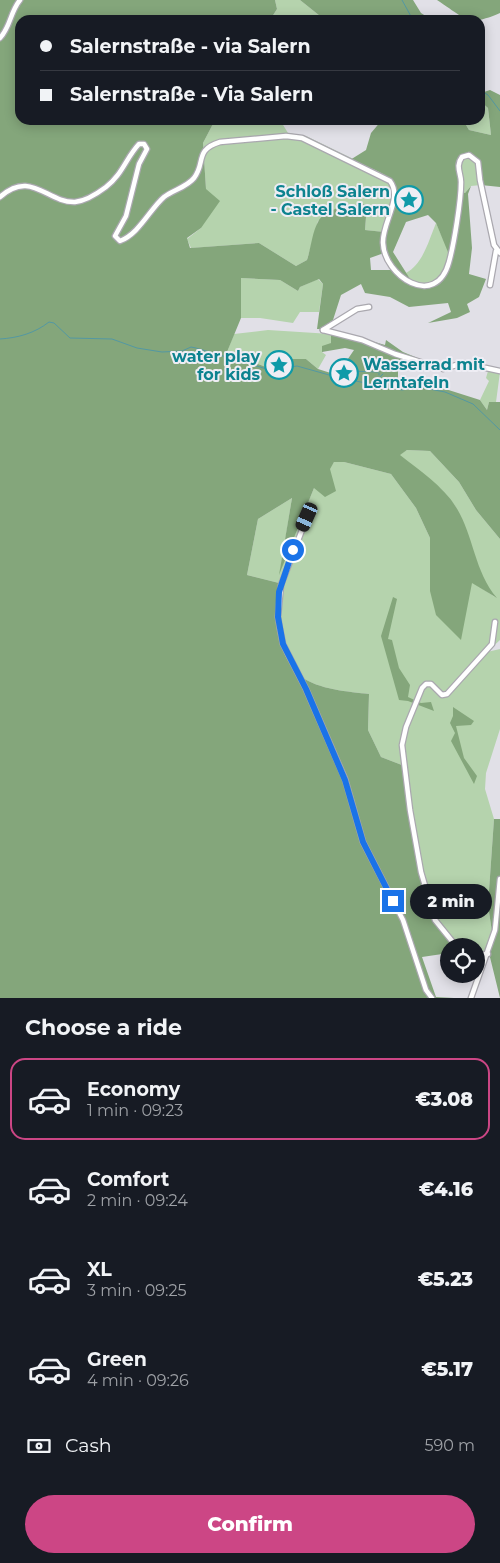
<!DOCTYPE html>
<html lang="en">
<head>
<meta charset="utf-8">
<style>
	body { margin:0; font-family:Montserrat,sans-serif; background:#20242c; color:#f1f3f6; height:100vh; display:flex; flex-direction:column; font-size:19px; white-space:nowrap }
	* { box-sizing:border-box; margin:0 }
	p { font-size:16px; color:#9ea1a6 }
	.icon { flex:none; width:28px; height:28px; fill:none; stroke:currentColor; stroke-width:2; stroke-linecap:round; stroke-linejoin:round }
	.map { position:relative; height:998px; overflow:hidden }
	.panel { display:flex; flex-direction:column; background:#171b24; flex:1 }
	.panel>* { flex:none }
	.hud { position:absolute; left:15px; top:15px; width:470px; height:110px; border-radius:15px; box-shadow:0 2px 12px #0003; display:grid; align-content:center; height:110px; padding:0 25px; background:#171b24 }
	.tools { position:absolute; left:440px; top:938px; display:grid; gap:10px }
	.tools a { display:grid; place-items:center; width:45px; height:45px; border-radius:50%; background:#171b24; box-shadow:0 2px 12px #0003; font-size:25px }
	.end { position:absolute; width:22px; height:22px; margin:-11px; border:6px solid #1a73e8; background:#fff; box-shadow:0 0 0 2px #fff }
	.from { border-radius:50% }
	.bubble { position:absolute; height:35px; border-radius:18px; background:#171b24; box-shadow:0 2px 12px #0003; font-size:16px; font-weight:800; line-height:35px; text-align:center }
	.car { position:absolute; width:15px; height:30px; margin:-15px -8px; border-radius:6px; box-shadow:0 0 4px 1px #0007; background:linear-gradient(#222 24%,#8ab4d8 0 40%,#222 0 76%,#8ab4d8 0 86%,#222 0) }
	.hud b { display:flex; align-items:center; gap:18px; height:48px; font-size:19px }
	.hud b+b { border-top:1px solid #363941 }
	.hud i { width:12px; height:12px; background:#f1f3f6 }
	ul { padding:0; list-style:none }
	li { display:flex; align-items:center; gap:15px; height:82px; margin:0 10px 8px; padding:0 15px; border:2px solid transparent; border-radius:15px }
	li div { flex:1 }
	li b { display:block; font-size:19px }
	li em { font-style:normal; font-weight:800 }
	li.active { border-color:#cc4685 }
	li>.icon { width:45px; height:45px; stroke-width:1.5 }
	h2 { padding:0 25px; font-size:22px; line-height:60px }
	.pay { display:flex; align-items:center; gap:12px; height:55px; padding:0 25px; font-size:19px }
	.pay p { margin-inline-start:auto }
	.button { display:flex; gap:10px; margin-top:auto; padding:10px 25px }
	.button a { flex:1; height:58px; border-radius:30px; background:#cc4685; color:#fff; font-size:20px; font-weight:800; line-height:58px; text-align:center }
	.map>svg:first-child { display:block }
</style>
</head>
<body>
<div class="map">
<svg width="500" height="998" viewBox="0 0 500 998">
	<rect width="100%" height="100%" fill="#e1e0e7"/>
	<g fill="#b5d3ad">
		<polygon points="275,0 300,0 320,16 314,20 306,20 303,16 299,20 270,20 277,9"/>
		<polygon points="480,101 488,108 491,135 469,130 463,120 480,120"/>
		<path d="M215,120H280L288,133L306,136L384,174C402,192 389,211 383,232L365,230L367,204L318,221L307,260L296,266L259,243L191,248L187,239L201,228L206,189L203,143Z"/>
		<polygon points="465,155 477,159 481,185 471,186 465,193 461,191 459,162"/>
		<path d="M436,223C450,256 458,258 432,286L412,282L406,273C423,264 429,240 436,223Z"/>
		<polygon points="241,278 280,280 298,291 300,287 318,279 323,284 319,312 300,312 293,323 260,318 241,318"/>
		<polygon points="268,330 331,334 331,343 322,352 326,355 318,369 306,359 288,359 266,367 227,352 234,334"/>
		<polygon points="488,371 500,372 496,402 489,402 487,410 480,400 489,381 486,378"/>
		<path d="M407,450L430,451L459,482L476,510L500,539V640L487,652L500,649V729L486,773L485,789L494,819L488,905L492,932L488,949L476,954V946H452L433,921L418,865L407,767L381,757L368,730L369,694C350,692 317,689 302,677C275,654 274,614 279,583L247,575L258,519L292,498L280,571L314,488L334,462H344L391,474L416,508L430,538V591L472,582L495,597L486,586L475,560L456,507L441,489L399,455Z"/>
	</g>
	<g fill="#84a67b" fill-rule="evenodd">
		<path d="M0,0H275L277,9L270,20H20V120H215L203,143L206,189L220,201L201,228L187,238L190,248L259,243L296,266L307,260C311,248 312,233 318,222C325,207 352,205 367,204L365,230L384,232C388,217 402,184 383,174C373,168 361,165 350,160L366,150L371,133L382,120H463L469,130L491,135L488,108L480,101V89L484,92L490,90L500,95V187L481,185L478,162L473,156L460,159L461,191L465,193L471,186L468,194L472,248L469,274L486,279L479,297L467,304L470,312L457,318L428,323L451,312L448,303L409,307L390,297L365,293L361,284L341,295L333,320L320,329H317L323,284L319,279L300,287L298,291L280,280L241,278V318L227,352L266,367L288,359H306L318,369L337,375L354,350L345,348L322,352V346L331,343V334L354,336L385,345L386,340L403,352L430,363L398,366V380L436,386L480,400L487,410L489,402H500V539L476,510L459,482L430,451L407,450L400,455C419,470 443,486 456,507C474,536 474,571 497,598L472,583L461,640L436,615L430,591V538L416,508L391,474L344,462H334L330,469L336,491L325,497L314,488L279,575L292,498L258,519L247,575L279,583C274,614 275,655 302,677C317,689 350,692 369,694L368,730L381,757L407,767L418,865L433,921L452,946H449V953L422,957L436,997L454,998H0ZM428,215L436,223L450,257L438,283L418,285L412,282L393,252L406,222ZM384,253L396,270H371L370,258Z"/>
		<polygon points="300,0 413,0 421,13 432,20 314,20 320,16"/>
		<path d="M437,0H500V13C468,27 466,19 437,0Z"/>
		<polygon points="393,597 397,599 388,639 392,640 399,668 410,685 408,697 421,703 431,702 434,711 408,701 399,700 381,636"/>
		<polygon points="453,707 474,721 471,725 456,726 464,758 477,776 474,784 451,741 455,733 450,723 453,716"/>
		<polygon points="494,819 500,819 500,998 488,949 492,932 488,905"/>
	</g>
	<g fill="none" stroke-linecap="round" stroke-linejoin="round">
		<g stroke="#5398a3" stroke-width="1">
			<polyline points="402,0 413,20"/>
			<polyline points="480,90 488,95 500,111"/>
			<path d="M0,339C18,338 35,333 49,322L54,323L70,338L112,339L137,348L162,352L182,351L191,347L196,348L270,370L297,366L340,378L402,390L419,387L445,392L473,404L500,430"/>
			<polyline points="269,369 281,362 293,367"/>
			<polyline points="379,373 379,375"/>
			<polyline points="340,377 349,371 378,372"/>
			<polyline points="380,385 378,379 383,374"/>
		</g>
		<defs>
			<g id="minor">
				<path d="M0,38C11,26 10,12 20,0"/>
				<path d="M0,197C31,169 47,203 75,202C85,201 98,193 106,187C122,175 126,158 139,144H144L147,149L139,164L126,216L115,236L120,241C139,234 150,209 164,197C173,190 187,187 194,178C206,163 194,150 220,142L286,136L302,138L390,181C403,198 382,223 383,243C384,276 436,310 449,262C454,244 461,201 461,182C461,173 455,166 462,157L469,155L478,162L480,180L494,245L500,253"/>
				<polyline points="490,285 496,251"/>
				<polyline points="323,330 362,340 395,354 443,369 463,363 500,371"/>
				<polyline points="323,330 357,309 369,307"/>
				<polyline points="307,517 281,585 278,617 280,629 283,644 306,689 345,779 363,842 403,920 426,990 432,998"/>
				<polyline points="456,946 435,920 421,872 410,810 402,745 406,727 422,688 426,684 431,684 442,695 447,694 492,644 495,622"/>
				<polyline points="476,955 488,954"/>
				<polyline points="471,998 495,930 500,879"/>
			</g>
		</defs>
		<use href="#minor" stroke="#aaa8af" stroke-width="7"/>
		<use href="#minor" stroke="#fff" stroke-width="4.5"/>
	</g>
	<g fill="none" stroke-linecap="round" stroke-linejoin="round">
		<polyline stroke="#1a73e8" stroke-width="6" points="293,550 279,592 278,617 283,644 306,689 345,780 363,842 393,901"/>
	</g>
	<defs>
		<symbol id="sight-ring" viewBox="-11 -11 22 22"><circle r="9.5" fill="#eeedf4" stroke="#0f9aa8" stroke-width="1.5"/><path d="M0-6L1.8-2.2L6-1.7L2.9 1.2L3.7 5.4L0 3.3L-3.7 5.4L-2.9 1.2L-6-1.7L-1.8-2.2Z" fill="#0f9aa8"/></symbol>
	</defs>
	<g fill-rule="evenodd">
		<use href="#sight-ring" x="393" y="184" width="32" height="32"/>
		<use href="#sight-ring" x="263" y="349" width="32" height="32"/>
		<use href="#sight-ring" x="328" y="357" width="32" height="32"/>
	</g>
	<g text-anchor="middle" stroke-width="4" stroke-linejoin="round" paint-order="stroke">
		<g font-size="16" font-weight="bold" fill="#0d838f" stroke="#eeedf4" text-anchor="end">
			<text x="390" y="197">Schloß Salern<tspan x="390" dy="18">- Castel Salern</tspan></text>
			<text x="260" y="362">water play<tspan x="260" dy="18">for kids</tspan></text>
			<text x="363" y="370" text-anchor="start">Wasserrad mit<tspan x="363" dy="18">Lerntafeln</tspan></text>
		</g>
	</g>
</svg>
<div class="tools">
<a><svg class="icon" aria-label="locate" viewBox="0 0 24 24"><circle cx="12" cy="12" r="6"/><path d="M12 2v4M12 18v4M2 12h4M18 12h4"/></svg></a>
</div>
<i class="end from" style="left:293px;top:550px"></i>
<i class="end" style="left:393px;top:901px"></i>
<div class="bubble" style="left:410px;top:884px;width:82px">2 min</div>
<i class="car" style="left:307px;top:517px;rotate:204deg"></i>
<div class="hud">
<b><i class="from"></i>Salernstraße - via Salern</b>
<b><i></i>Salernstraße - Via Salern</b>
</div>
</div>
<section class="panel">
<h2>Choose a ride</h2>
<ul>
<li class="active"><svg class="icon" aria-label="car" viewBox="0 0 24 24"><path d="M5 17H2v-5l4-1 3-4h7l3 4 3 1v5h-3M9 17h6M6 11h13"/><circle cx="7" cy="17" r="2"/><circle cx="17" cy="17" r="2"/></svg><div><b>Economy</b><p>1 min · 09:23</p></div><em>€3.08</em></li>
<li><svg class="icon" aria-label="car" viewBox="0 0 24 24"><path d="M5 17H2v-5l4-1 3-4h7l3 4 3 1v5h-3M9 17h6M6 11h13"/><circle cx="7" cy="17" r="2"/><circle cx="17" cy="17" r="2"/></svg><div><b>Comfort</b><p>2 min · 09:24</p></div><em>€4.16</em></li>
<li><svg class="icon" aria-label="car" viewBox="0 0 24 24"><path d="M5 17H2v-5l4-1 3-4h7l3 4 3 1v5h-3M9 17h6M6 11h13"/><circle cx="7" cy="17" r="2"/><circle cx="17" cy="17" r="2"/></svg><div><b>XL</b><p>3 min · 09:25</p></div><em>€5.23</em></li>
<li><svg class="icon" aria-label="car" viewBox="0 0 24 24"><path d="M5 17H2v-5l4-1 3-4h7l3 4 3 1v5h-3M9 17h6M6 11h13"/><circle cx="7" cy="17" r="2"/><circle cx="17" cy="17" r="2"/></svg><div><b>Green</b><p>4 min · 09:26</p></div><em>€5.17</em></li>
</ul>
<div class="pay"><svg class="icon" aria-label="cash" viewBox="0 0 24 24"><path d="M3 7h18v10H3z"/><circle cx="12" cy="12" r="2"/></svg>Cash<p>590 m</p></div>
<div class="button"><a>Confirm</a></div>
</section>
</body>
</html>
